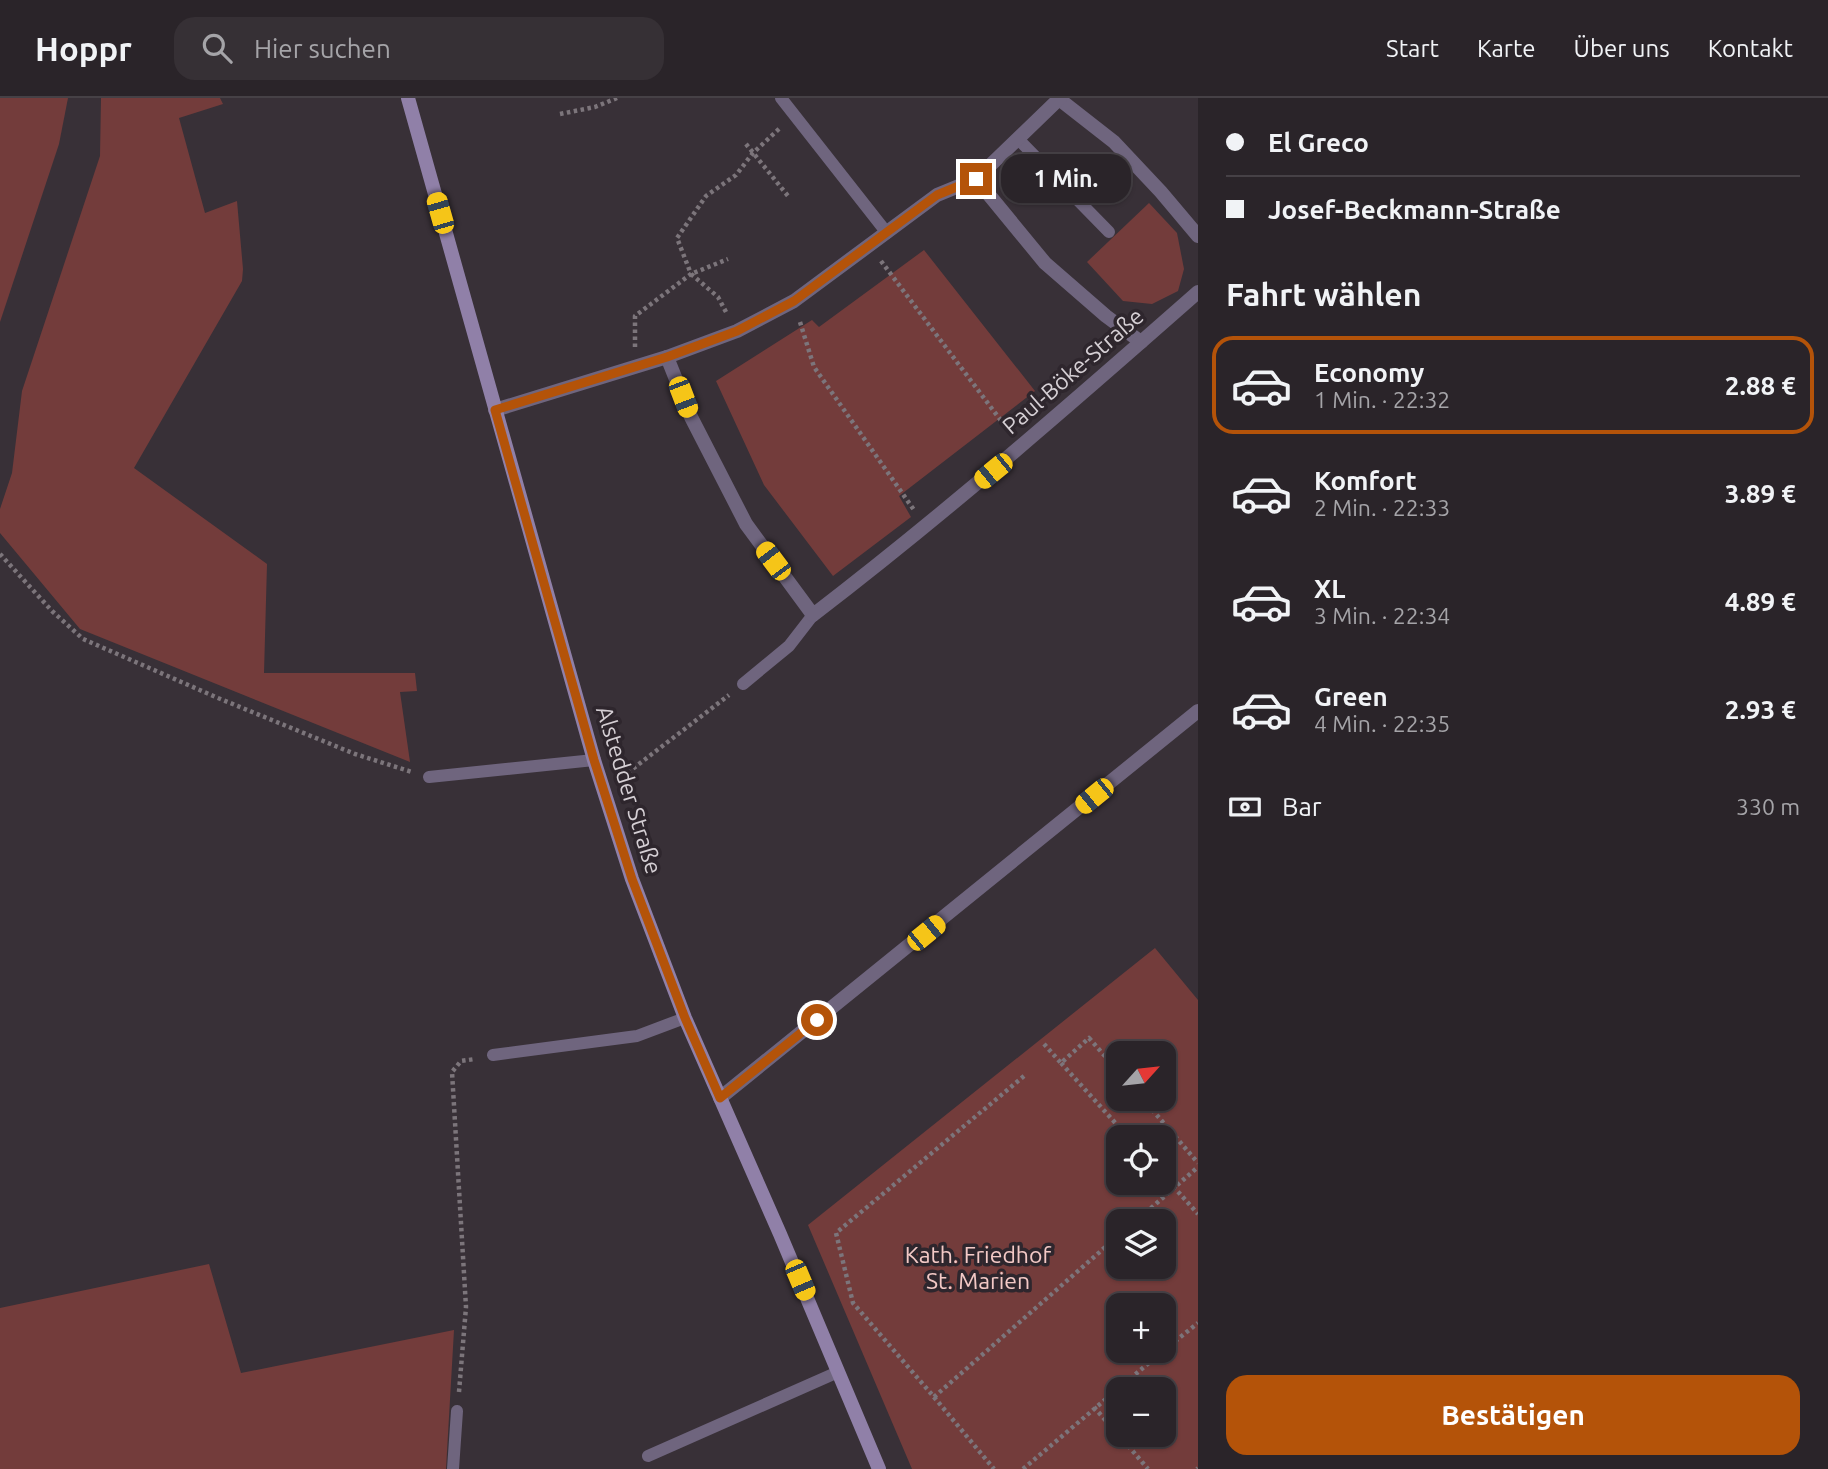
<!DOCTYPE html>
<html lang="de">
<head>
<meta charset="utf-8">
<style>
	body { margin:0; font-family:Ubuntu,sans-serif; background:#363035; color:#f1f3f6; height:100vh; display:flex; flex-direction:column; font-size:26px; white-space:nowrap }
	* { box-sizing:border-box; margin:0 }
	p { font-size:23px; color:#a5a4a8 }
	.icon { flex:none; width:38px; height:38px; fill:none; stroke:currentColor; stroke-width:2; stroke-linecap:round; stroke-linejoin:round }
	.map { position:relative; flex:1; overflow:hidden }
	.panel { display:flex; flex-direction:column; background:#2a2429; width:630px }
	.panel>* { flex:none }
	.hud { display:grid; align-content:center; height:154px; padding:0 28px; background:#2a2429 }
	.needle { width:46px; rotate:63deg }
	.controls { position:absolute; left:1106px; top:943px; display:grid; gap:14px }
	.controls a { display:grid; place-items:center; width:70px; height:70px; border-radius:14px; background:#2a2429; box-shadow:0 2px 5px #0004,0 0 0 2px #464146; font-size:35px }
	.end { position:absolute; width:32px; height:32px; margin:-16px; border:9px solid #b45309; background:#fff; box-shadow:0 0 0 4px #fff }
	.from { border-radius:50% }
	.bubble { position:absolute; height:49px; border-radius:21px; background:#2a2429; box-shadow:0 2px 5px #0004,0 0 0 2px #464146; font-size:23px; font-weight:700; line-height:49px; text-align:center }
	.car { position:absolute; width:21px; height:42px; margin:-21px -10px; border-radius:9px; box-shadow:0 0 5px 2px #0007; background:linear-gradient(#f5c518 24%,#345 0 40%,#f5c518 0 76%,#345 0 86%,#f5c518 0) }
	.hud b { display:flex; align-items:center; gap:24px; height:66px; font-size:26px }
	.hud b+b { border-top:2px solid #464146 }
	.hud i { width:18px; height:18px; background:#f1f3f6 }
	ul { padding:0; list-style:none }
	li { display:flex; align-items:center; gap:21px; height:98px; margin:0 14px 10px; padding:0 14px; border:4px solid transparent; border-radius:21px }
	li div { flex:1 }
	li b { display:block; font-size:26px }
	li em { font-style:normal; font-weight:700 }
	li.selected { border-color:#b45309 }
	li>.icon { width:63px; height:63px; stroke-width:1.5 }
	h2 { padding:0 28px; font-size:32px; line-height:84px }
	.pay { display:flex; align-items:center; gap:18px; height:77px; padding:0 28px; font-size:26px }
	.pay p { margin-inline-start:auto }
	.action { display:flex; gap:14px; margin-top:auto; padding:14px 28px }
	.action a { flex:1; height:80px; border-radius:21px; background:#b45309; color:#fff; font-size:28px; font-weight:700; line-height:80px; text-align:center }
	header { display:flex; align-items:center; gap:42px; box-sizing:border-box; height:98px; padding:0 35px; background:#2a2429; border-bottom:2px solid #464146 }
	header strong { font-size:33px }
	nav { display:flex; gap:38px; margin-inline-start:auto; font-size:24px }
	.search { width:490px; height:63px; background:#363035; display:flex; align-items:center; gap:18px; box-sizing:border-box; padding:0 24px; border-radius:21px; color:#a5a4a8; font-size:26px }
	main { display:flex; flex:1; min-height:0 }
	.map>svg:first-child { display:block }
</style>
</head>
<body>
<header>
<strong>Hoppr</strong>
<div class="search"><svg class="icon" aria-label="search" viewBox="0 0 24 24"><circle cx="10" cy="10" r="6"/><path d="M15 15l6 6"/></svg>Hier suchen</div>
<nav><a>Start</a><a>Karte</a><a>Über uns</a><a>Kontakt</a></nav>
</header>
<main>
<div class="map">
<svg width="1198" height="1371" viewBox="0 0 1198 1371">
	<rect width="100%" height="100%" fill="#383037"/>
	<g fill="#733c3b" fill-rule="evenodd">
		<polygon points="0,0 68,0 59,46 0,224"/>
		<polygon points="101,0 220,0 223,6 179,20 205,115 237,103 243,171 242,183 134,370 267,466 264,575 415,575 417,593 400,594 410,664 80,531 0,435 0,411 12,375 22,293 100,58"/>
		<polygon points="1149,105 1177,135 1184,171 1178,193 1152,206 1123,203 1087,164"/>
		<polygon points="924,152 1035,293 899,398 911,419 833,478 764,387 716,283 812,222 819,229"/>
		<path d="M1155,850L1198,902V1371H912L808,1127ZM1118,956H1164V1001H1118ZM1118,1040H1164V1085H1118ZM1118,1124H1164V1169H1118ZM1118,1208H1164V1253H1118ZM1118,1292H1164V1337H1118Z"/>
		<polygon points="209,1166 241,1275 454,1232 446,1371 0,1371 0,1210"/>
	</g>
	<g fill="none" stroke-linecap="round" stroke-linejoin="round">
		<g stroke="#7c757b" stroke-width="4.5" stroke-dasharray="3.5 3.5" stroke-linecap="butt">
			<polyline points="560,16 595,9 617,0"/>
			<polyline points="746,46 788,98"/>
			<polyline points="881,163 1008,332"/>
			<polyline points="726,214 718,199 691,176 728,161"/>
			<polyline points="800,224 814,269 914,412"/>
			<polyline points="635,249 635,218 691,176 677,140 706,98 736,77 753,55 780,30"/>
			<polyline points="0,456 52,513 83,541 218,600 355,656 412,674"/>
			<polyline points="622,679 729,597"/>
			<polyline points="1044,946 1061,965 1089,940 1118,973"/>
			<polyline points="1061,965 1129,1040"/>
			<polyline points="1024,978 836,1135 853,1205 934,1299 1118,1138"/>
			<polyline points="1143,1001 1198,1065"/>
			<polyline points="1164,1078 1198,1116"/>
			<polyline points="1135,1124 1198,1069"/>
			<polyline points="1164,1252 1198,1225"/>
			<polyline points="459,1294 466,1209 452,974 461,963 475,961"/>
			<polyline points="934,1299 994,1371"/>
			<polyline points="1094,1309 1118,1337"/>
			<polyline points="1119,1337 1148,1371"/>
			<polyline points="1023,1371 1163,1253"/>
			<polyline points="1197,1371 1198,1370"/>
		</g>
		<g stroke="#6f657e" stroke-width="12">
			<polyline points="781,0 887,135"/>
			<polyline points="1018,41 1109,134"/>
			<polyline points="743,586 789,548 813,517"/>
			<polyline points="429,679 594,662"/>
			<polyline points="493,957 637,938 685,920"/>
			<polyline points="648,1358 838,1274"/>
			<polyline points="453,1371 457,1313"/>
		</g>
		<g stroke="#6f657e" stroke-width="14">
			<polyline points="1059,1 1114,44 1161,94 1198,138"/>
			<polyline points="976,81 1045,165 1106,218 1141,244"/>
			<path d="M667,259L691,319L746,426L813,517C946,415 1072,305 1198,194"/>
			<polyline points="495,312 667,259 737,233 794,203 937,97 976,81 1060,0"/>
			<polyline points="720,1000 1198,613"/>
		</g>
		<polyline stroke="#9080a8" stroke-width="14" points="408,0 594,662 632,781 685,920 780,1136 879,1371"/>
	</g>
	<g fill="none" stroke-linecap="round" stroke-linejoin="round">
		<polyline stroke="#b45309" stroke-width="9" points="817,922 720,1000 685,920 632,781 594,662 495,312 667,259 737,233 794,203 937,97 976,81"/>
	</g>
	<g text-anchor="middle" stroke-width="7" stroke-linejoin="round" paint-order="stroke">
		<g font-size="23" fill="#d5cfd4" stroke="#2e262d">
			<text transform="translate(1073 273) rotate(-41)" y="8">Paul-Böke-Straße</text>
			<text transform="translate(629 692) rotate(73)" y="8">Alstedder Straße</text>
		</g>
		<g font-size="23" fill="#f3c9c6" stroke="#2e262d">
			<text x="978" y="1165">Kath. Friedhof<tspan x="978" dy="26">St. Marien</tspan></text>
		</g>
	</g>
</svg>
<div class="controls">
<a><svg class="needle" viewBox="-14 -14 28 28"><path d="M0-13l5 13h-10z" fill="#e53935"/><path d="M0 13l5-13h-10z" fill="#a5a4a8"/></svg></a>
<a><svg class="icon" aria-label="locate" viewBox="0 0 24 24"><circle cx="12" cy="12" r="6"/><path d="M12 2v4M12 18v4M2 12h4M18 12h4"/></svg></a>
<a><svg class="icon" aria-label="layers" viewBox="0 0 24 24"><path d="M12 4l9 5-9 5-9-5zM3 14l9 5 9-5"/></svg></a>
<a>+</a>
<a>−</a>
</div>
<i class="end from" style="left:817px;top:922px"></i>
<i class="end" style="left:976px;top:81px"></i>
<div class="bubble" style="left:1001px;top:56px;width:130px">1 Min.</div>
<i class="car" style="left:440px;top:115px;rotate:344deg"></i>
<i class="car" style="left:683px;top:299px;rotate:159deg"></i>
<i class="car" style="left:993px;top:373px;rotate:231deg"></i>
<i class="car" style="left:773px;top:463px;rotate:323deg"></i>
<i class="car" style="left:1094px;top:698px;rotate:231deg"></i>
<i class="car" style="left:926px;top:835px;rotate:51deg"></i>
<i class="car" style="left:800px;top:1182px;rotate:157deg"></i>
</div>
<section class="panel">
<div class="hud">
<b><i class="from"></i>El Greco</b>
<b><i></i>Josef-Beckmann-Straße</b>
</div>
<h2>Fahrt wählen</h2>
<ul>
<li class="selected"><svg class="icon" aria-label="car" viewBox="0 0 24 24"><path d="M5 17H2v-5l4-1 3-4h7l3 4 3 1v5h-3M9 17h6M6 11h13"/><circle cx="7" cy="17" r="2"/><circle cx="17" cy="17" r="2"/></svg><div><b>Economy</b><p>1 Min. · 22:32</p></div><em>2.88 €</em></li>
<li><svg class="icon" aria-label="car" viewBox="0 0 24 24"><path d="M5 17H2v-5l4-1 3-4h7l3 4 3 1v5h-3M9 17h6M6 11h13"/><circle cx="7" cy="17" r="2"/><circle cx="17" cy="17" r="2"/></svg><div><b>Komfort</b><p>2 Min. · 22:33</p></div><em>3.89 €</em></li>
<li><svg class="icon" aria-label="car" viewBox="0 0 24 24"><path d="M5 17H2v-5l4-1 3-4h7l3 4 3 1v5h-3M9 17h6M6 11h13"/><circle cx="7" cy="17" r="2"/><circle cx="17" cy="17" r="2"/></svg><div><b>XL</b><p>3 Min. · 22:34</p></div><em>4.89 €</em></li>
<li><svg class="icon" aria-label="car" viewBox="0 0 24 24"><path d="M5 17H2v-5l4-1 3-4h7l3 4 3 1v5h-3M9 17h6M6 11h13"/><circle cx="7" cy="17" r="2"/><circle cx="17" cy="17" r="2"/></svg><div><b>Green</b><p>4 Min. · 22:35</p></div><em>2.93 €</em></li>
</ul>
<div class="pay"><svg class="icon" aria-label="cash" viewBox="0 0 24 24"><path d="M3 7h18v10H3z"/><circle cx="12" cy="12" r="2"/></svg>Bar<p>330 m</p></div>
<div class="action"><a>Bestätigen</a></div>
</section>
</main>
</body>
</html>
